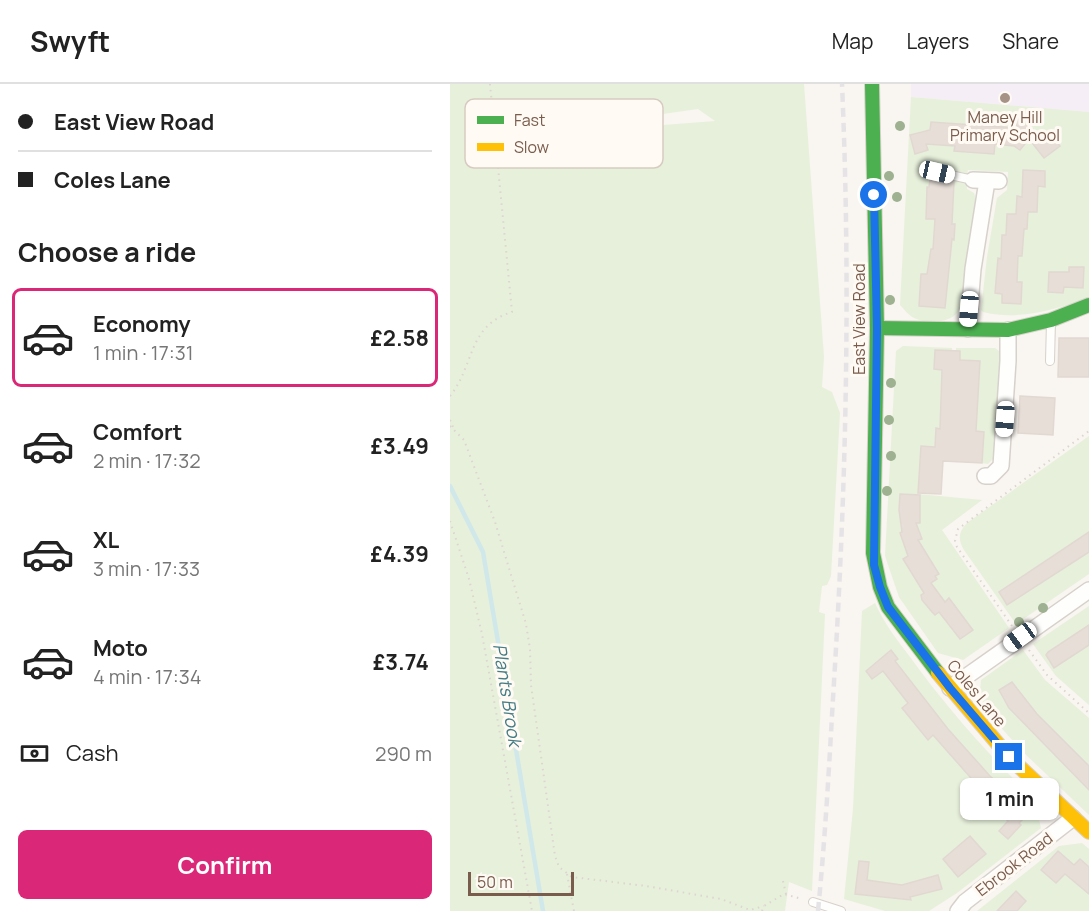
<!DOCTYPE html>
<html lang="en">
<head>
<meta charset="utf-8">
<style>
	body { margin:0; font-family:Manrope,sans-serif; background:#f2f2f2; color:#222; height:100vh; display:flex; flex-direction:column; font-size:22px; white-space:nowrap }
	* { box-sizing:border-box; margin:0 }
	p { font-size:20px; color:#767676 }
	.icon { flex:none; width:33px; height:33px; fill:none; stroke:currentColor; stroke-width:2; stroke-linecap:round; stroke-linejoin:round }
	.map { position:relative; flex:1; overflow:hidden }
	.details { display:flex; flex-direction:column; background:#fff; width:450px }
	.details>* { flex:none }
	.banner { display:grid; align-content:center; height:132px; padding:0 18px; background:#fff }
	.scale { position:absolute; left:18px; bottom:15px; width:106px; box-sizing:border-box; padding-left:6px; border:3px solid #7a5c4d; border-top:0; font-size:16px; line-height:21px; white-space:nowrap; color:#7a5c4d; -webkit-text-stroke:4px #fffaf3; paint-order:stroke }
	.end { position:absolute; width:27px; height:27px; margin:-14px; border:8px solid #1a73e8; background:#fff; box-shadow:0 0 0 3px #fff }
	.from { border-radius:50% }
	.bubble { position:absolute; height:42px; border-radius:9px; background:#fff; box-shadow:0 2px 4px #0004; font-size:20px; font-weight:700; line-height:42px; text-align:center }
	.car { position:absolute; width:18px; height:36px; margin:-18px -9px; border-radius:8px; box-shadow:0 0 4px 2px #0007; background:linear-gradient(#fff 24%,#345 0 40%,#fff 0 76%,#345 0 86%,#fff 0) }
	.banner b { display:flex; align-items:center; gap:21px; height:57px; font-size:22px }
	.banner b+b { border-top:2px solid #e0e0e0 }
	.banner i { width:15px; height:15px; background:#222 }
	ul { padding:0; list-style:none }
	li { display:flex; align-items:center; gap:18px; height:99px; margin:0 12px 9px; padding:0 6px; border:3px solid transparent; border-radius:9px }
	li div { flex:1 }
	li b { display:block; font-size:22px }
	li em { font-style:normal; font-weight:700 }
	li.on { border-color:#db2777 }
	li>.icon { width:54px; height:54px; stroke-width:1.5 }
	h2 { padding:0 18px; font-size:27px; line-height:72px }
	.pay { display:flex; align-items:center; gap:15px; height:66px; padding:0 18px; font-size:22px }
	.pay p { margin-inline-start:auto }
	.cta { display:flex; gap:12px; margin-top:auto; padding:12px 18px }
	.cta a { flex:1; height:69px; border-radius:9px; background:#db2777; color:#fff; font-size:24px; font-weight:700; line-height:69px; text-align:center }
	header { display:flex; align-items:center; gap:36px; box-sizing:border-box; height:84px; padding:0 30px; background:#fff; border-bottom:2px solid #e0e0e0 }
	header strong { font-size:28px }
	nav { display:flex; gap:33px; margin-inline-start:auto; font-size:21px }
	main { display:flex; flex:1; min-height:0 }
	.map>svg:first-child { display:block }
</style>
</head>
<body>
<header>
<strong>Swyft</strong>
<nav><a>Map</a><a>Layers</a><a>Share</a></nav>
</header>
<main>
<section class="details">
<div class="banner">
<b><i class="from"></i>East View Road</b>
<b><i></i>Coles Lane</b>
</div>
<h2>Choose a ride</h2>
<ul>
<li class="on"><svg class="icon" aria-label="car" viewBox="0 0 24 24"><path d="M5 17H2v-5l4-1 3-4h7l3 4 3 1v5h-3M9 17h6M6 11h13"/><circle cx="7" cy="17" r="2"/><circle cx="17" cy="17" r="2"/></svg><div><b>Economy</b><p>1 min · 17:31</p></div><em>£2.58</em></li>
<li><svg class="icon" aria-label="car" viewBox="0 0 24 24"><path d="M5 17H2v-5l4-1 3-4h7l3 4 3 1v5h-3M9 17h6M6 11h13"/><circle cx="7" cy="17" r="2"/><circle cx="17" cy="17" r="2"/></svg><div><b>Comfort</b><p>2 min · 17:32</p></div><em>£3.49</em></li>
<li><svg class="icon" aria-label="car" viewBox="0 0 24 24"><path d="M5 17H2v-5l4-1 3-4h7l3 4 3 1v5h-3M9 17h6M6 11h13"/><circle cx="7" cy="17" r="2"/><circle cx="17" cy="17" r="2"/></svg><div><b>XL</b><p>3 min · 17:33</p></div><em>£4.39</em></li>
<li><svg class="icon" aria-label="car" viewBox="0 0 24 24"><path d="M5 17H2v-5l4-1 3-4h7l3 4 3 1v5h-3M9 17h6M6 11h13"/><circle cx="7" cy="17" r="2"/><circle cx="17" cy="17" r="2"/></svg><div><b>Moto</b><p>4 min · 17:34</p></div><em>£3.74</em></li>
</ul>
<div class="pay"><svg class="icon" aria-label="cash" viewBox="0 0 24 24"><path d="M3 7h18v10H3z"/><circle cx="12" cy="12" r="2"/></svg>Cash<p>290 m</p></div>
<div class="cta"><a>Confirm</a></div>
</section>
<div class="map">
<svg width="639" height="827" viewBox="0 0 639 827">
	<rect width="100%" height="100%" fill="#f9f5f0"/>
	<polygon fill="#f6eef6" points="461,0 639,0 639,28 461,13"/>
	<g fill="#e7f0db" fill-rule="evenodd">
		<path d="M0,0H354L374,273L372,303L382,308L390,329L381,492L377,501L372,502L369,528L375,530L362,807L339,798L335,827H0ZM248,25L265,37L58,53V52Z"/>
		<path d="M461,13L639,28V214C605,225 570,237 533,228L531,226L537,173L547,114L557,106L558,88L518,86L517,90L487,85L517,98V105L524,109L527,120L510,224C504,240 477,240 464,234C458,231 454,225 450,221Z"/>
		<polygon points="453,262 502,264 502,267 485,267 484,285 492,286 491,311 496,345 486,345 485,363 471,362 468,410 532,416 492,446 559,544 513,576 488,569 449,513 435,472 446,267"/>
		<polygon points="506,264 545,264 550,268 544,374 538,380 532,379 534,348 526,347 530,278 510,276 510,268 506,267"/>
		<path d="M639,352V490L566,540L514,466C508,456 508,448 517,439Z"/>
		<path d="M425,519C434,539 447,556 460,573C499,627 544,677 591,722L588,731L591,744L507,809L479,827H435L394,815L403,725L412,527Z"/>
		<polygon points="639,522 639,621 606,592 583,560"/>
		<polygon points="573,566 595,596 639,634 639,731 572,667 529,619 531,596"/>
		<polygon points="632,759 639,765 639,827 527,827 609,762"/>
	</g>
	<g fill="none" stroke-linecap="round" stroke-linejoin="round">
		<polyline stroke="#d0e8ea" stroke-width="4.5" points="0,402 33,468 93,827"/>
	</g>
	<g fill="#e6ded7" stroke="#e2d8d2" stroke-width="1.5">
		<polygon points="565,33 595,54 601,50 610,62 594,74 579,55 570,66 564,62 545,60 544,70 504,67 505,62 476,60 478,66 465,70 460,51 480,46 481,38 568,44 563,35"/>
		<polygon points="573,86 595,87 595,103 588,102 587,128 578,128 577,145 574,145 572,172 568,172 567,198 572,198 571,220 552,219 552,210 545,209 548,174 551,175 552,151 556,151 557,130 566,130 567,112 572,113"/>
		<polygon points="480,95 504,98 502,140 505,140 504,156 502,155 495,224 469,222 471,190 477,190 481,165 483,165 485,135 476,135 477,103 479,103"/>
		<polygon points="619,183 634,183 633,204 614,203 613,209 598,208 599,188 619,188"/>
		<polygon points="609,254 639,254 639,293 608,293"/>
		<polygon points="485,266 510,267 510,276 530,277 526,347 534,348 532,379 493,377 491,410 468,409 471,362 485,363 486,344 490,345 492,286 484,285"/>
		<polygon points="570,312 605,314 603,351 568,349"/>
		<polygon points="450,410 470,411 470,439 466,439 472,455 468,456 489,490 485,492 487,495 481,499 495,518 499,514 523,546 510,555 489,528 485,531 482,528 472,516 471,511 474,509 453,475 458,472 450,449 452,448 449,426"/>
		<polygon points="639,448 639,468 557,521 549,508"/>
		<polygon points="639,541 639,561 604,584 596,571 598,568"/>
		<polygon points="441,566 448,575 445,577 498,645 540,692 552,703 554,701 570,721 565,726 574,734 569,739 571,741 558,755 549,747 558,737 549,729 550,727 483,651 478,656 452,624 458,619 433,587 422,595 416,587"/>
		<polygon points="562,598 587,630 639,682 639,706 559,624 549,606"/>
		<polygon points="520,752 536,770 508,793 493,775"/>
		<polygon points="608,767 624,781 630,775 639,783 639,810 615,790 606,799 591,786"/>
		<polygon points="409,777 419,778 417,796 452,801 488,791 492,805 460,813 461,816 405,810"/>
		<polygon points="566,807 576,817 567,827 547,827"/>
	</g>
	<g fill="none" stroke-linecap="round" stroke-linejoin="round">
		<defs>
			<g id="lane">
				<polyline points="487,88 523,96"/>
				<polyline points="600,277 601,237"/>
				<polyline points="363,818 391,827"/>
			</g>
			<g id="street">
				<polyline points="523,96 549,97"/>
				<polyline points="518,245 523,185 537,97"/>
				<polyline points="535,392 541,392 551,382 558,277 558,246"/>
				<polyline points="500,604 639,506"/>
				<polyline points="508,827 515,818 623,734"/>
			</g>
			<g id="fast">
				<polyline points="422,0 427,244 423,469 430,503 438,523 488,589"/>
				<polyline points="427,244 558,246 601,236 639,221"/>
			</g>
			<polyline id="slow" points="488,589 559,673 639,748"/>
		</defs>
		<use href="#lane" stroke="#d7d1cb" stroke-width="10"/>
		<use href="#street" stroke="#d7d1cb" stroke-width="18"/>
		<use href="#fast" stroke="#d9d2cb" stroke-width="16"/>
		<use href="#slow" stroke="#d9d2cb" stroke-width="16"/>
		<g stroke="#dcd5d0" stroke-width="2" stroke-dasharray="1.5 4.5" stroke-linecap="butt">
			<path d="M0,312C25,281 17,242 62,228L40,0"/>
			<polyline points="0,336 3,343"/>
			<polyline points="0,342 14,356 45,438 76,540 80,565 81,601 105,772 109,783 122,793 196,802 271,815 300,826 314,822"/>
			<polyline points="0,437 19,495 32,550 82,827"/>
			<polyline points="562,542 507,463 505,457 508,445 639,347"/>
			<polyline points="579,566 597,591 639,629"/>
			<polyline points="117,790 124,827"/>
			<polyline points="333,797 336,810"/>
			<polyline points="312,827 314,822 334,810 352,815"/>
		</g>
		<use href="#lane" stroke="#fefefd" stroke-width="8"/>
		<use href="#street" stroke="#fefefd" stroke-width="15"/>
		<use href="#fast" stroke="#4caf50" stroke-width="14"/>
		<use href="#slow" stroke="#ffc107" stroke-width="14"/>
		<path stroke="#e6e3e7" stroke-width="4.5" stroke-dasharray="9 6" stroke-linecap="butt" d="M368,827C375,756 379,685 383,614C396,409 401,205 392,0"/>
	</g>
	<g fill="#9eb190">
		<circle cx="450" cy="42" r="5"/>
		<circle cx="439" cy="92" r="5"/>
		<circle cx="447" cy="113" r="5"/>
		<circle cx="440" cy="216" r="5"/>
		<circle cx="441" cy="299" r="5"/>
		<circle cx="439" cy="336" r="5"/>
		<circle cx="441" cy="372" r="5"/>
		<circle cx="437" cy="407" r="5"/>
		<circle cx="593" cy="524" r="5"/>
		<circle cx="569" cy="538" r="5"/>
	</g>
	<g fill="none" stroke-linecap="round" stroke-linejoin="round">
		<polyline stroke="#1a73e8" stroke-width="8" points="424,111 427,244 424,481 430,503 438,523 500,604 559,673"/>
	</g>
	<circle fill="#a69286" stroke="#fffaf3" stroke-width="2" cx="555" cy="14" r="6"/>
	<g text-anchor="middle" stroke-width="6" stroke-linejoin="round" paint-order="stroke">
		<g font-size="16" fill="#7a5c4d" stroke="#fffaf3">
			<text x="555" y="39">Maney Hill<tspan x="555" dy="18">Primary School</tspan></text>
		</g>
		<g font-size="16" fill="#7a5c4d" stroke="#fffaf3">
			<text transform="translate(409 235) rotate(-90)" y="6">East View Road</text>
			<text transform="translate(527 609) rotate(50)" y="6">Coles Lane</text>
			<text transform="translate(564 780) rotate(-38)" y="6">Ebrook Road</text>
		</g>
		<g font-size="18" font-style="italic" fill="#437c86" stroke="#fffaf3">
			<text transform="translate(57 611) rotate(81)" y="6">Plants Brook</text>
		</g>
	</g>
	<rect x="15" y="15" width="198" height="69" rx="9" fill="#fffaf3" stroke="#d7cbc1" stroke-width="1.5"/>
	<rect x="27" y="32" width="27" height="8" fill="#4caf50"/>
	<rect x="27" y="59" width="27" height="8" fill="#ffc107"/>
	<g font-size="16" fill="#7a5c4d">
		<text x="64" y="42">Fast</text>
		<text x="64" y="69">Slow</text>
	</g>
</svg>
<div class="scale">50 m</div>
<i class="end from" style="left:424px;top:111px"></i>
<i class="end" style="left:559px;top:673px"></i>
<div class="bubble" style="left:510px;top:694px;width:99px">1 min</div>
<i class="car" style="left:487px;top:88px;rotate:103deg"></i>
<i class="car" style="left:519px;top:225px;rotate:185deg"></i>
<i class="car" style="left:555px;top:335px;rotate:184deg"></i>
<i class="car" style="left:570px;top:553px;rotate:234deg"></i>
</div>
</main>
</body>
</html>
